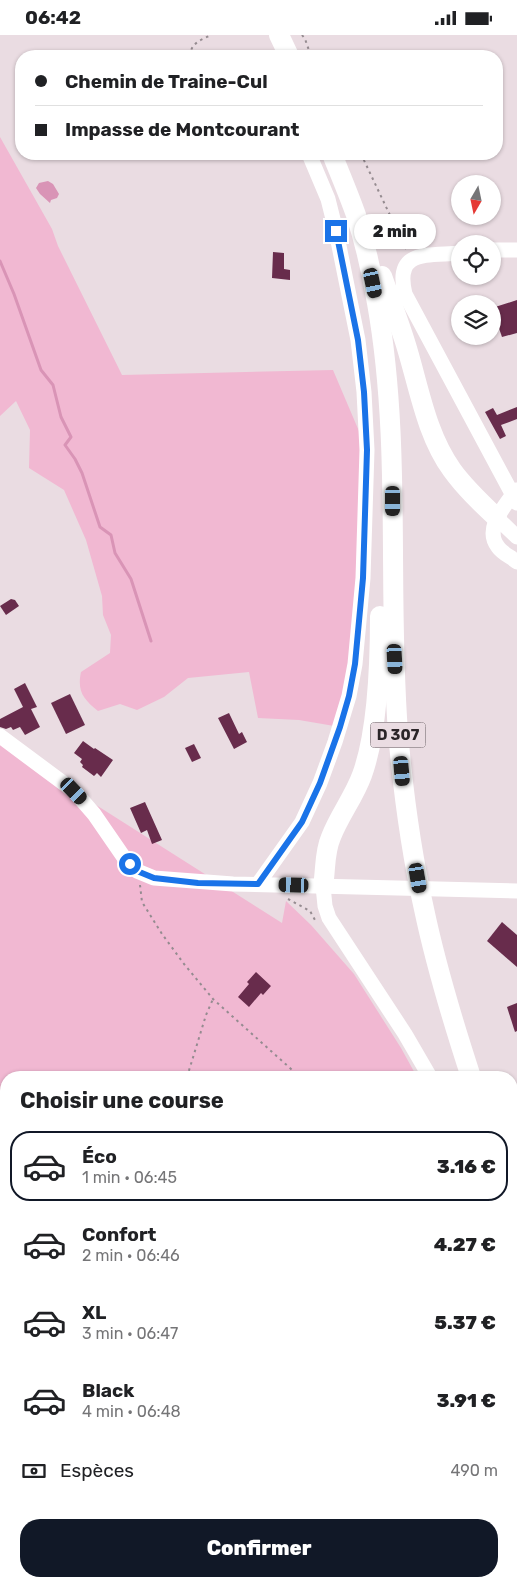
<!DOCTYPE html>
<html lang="fr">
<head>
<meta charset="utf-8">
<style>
	body { margin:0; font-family:Rubik,sans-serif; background:#f2f2f2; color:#202124; height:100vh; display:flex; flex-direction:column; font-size:19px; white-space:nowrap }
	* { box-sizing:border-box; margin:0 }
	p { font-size:16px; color:#757577 }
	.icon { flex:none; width:28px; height:28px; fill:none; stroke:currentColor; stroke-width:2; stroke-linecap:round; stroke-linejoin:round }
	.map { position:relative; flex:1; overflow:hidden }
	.panel { position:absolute; left:0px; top:1036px; width:518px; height:516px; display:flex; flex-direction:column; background:#fff; border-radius:20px 20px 0 0; box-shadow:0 1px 4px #0004 }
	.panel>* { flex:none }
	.guide { position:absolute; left:15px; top:15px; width:488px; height:110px; border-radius:20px; box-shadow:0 1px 4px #0004; display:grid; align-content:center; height:110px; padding:0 20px; background:#fff }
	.needle { width:32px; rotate:189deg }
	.fabs { position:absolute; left:451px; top:140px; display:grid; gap:10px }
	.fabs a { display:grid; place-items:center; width:50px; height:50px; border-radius:50%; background:#fff; box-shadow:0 1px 4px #0004; font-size:25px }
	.end { position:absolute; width:22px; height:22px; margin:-11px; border:6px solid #1a73e8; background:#fff; box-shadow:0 0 0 2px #fff }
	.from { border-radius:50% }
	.bubble { position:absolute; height:35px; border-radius:18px; background:#fff; box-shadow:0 1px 4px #0004; font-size:16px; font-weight:800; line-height:35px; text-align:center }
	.car { position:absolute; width:15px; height:30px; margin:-15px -8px; border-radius:6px; box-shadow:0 0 4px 1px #0007; background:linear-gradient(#222 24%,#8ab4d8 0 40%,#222 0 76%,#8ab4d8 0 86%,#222 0) }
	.guide b { display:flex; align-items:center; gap:18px; height:48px; font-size:19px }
	.guide b+b { border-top:1px solid #e0e0e0 }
	.guide i { width:12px; height:12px; background:#202124 }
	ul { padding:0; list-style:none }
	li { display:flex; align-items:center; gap:15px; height:70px; margin:0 10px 8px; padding:0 10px; border:2px solid transparent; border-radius:20px }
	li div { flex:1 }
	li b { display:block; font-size:19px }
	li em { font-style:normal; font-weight:800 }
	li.selected { border-color:#111827 }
	li>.icon { width:45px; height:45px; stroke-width:1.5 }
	h2 { padding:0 20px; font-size:22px; line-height:60px }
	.pay { display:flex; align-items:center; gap:12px; height:55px; padding:0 20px; font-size:19px }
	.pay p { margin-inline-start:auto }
	.action { display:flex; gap:10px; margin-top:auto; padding:10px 20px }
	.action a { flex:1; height:58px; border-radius:20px; background:#111827; color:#fff; font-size:20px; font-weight:800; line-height:58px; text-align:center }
	.status { display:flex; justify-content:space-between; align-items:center; height:35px; padding:0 25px; background:#fff; direction:ltr }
	.status svg { height:14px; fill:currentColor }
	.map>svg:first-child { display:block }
</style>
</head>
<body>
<div class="status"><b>06:42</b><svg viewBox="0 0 49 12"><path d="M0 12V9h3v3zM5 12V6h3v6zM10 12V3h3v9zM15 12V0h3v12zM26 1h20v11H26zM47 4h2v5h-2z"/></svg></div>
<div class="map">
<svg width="517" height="1552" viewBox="0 0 517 1552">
	<rect width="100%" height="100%" fill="#eadce2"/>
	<g fill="#f1b8d2">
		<path d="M0,102L52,194L58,211L122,340L333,335L367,415L363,543L340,692L299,685L258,683L249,637L188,643L164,662L137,675L120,669L98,676C83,664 77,656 81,637L110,618L111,600L103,580L102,561L86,505L64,455L29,433L30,395L16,366L0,381Z"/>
		<polygon points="0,709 282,888 286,866 311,890 354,939 401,1013 417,1042 6,1042 6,1546 318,1546 318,1552 0,1552"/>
	</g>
	<polygon fill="#d994b6" points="48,146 53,149 59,159 57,163 51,165 50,168 40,159 36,153 39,148"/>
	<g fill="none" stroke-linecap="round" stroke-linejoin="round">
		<g stroke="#d994b6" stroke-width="3">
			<polyline points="0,226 14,259 41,335 53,350 61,382 71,402 65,410 75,424 82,438 100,492 111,500 115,518 131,544 151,606"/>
			<polyline points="12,1552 16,1546"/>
		</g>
	</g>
	<g fill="#682c4c">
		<polygon points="273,217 284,218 284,234 290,235 290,245 272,243"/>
		<polygon points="517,265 517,298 502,302 492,273"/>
		<polygon points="517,372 517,384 501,390 506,401 500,404 485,377 493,373 497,380"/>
		<polygon points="11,564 15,565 19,571 6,580 0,571"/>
		<polygon points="25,648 37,672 31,674 40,692 25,700 20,692 13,695 11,692 6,694 0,692 0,684 23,672 14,654"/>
		<polygon points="70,659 85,690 66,699 51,668"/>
		<polygon points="229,678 239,699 242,697 247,707 234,714 218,683"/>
		<polygon points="83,706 94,714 95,713 113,725 101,742 97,738 94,741 82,732 83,730 80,727 82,724 74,718"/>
		<polygon points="194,709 201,723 192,727 185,713"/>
		<polygon points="145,767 162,805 152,809 147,795 141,798 130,773"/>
		<polygon points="502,887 517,900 517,932 487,906"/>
		<polygon points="256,937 271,951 263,960 261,958 249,972 238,962 249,949 247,947"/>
		<polygon points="517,968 517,996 515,997 507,972"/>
	</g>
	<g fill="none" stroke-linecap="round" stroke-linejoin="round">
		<g stroke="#958b90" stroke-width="2" stroke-dasharray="2.5 4" stroke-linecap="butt">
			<polyline points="302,0 305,4 311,21"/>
			<path d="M191,21C189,9 201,5 211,0"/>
			<polyline points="361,119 406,214"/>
			<polyline points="140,850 142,867 162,899 184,929 213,964 300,1042"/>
			<polyline points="288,864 310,876 315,885"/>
			<polyline points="187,1042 206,980 213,964"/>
			<polyline points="511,1376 517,1388"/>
			<polyline points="0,1389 6,1384"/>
			<polyline points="362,1552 363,1546"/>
		</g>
		<g stroke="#fff" stroke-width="15">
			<polyline points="492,215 517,215"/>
			<path d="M460,218C427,221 394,214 405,259L517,468"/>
			<path d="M516,455C506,470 483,493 498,512C502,518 511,522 517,527"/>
			<polyline points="497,483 517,502"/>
			<polyline points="0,701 74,756 94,779 125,824 137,836 154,843 233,849 517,856"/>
			<polyline points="258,849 302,787 320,748 335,707 349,661 355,629 363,543 367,415 364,357 358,305 336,196 328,164 309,119"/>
			<polyline points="323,851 325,871 329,883 405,999 430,1042"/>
			<polyline points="511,1281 517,1300"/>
		</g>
		<g stroke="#fff" stroke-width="20">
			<polyline points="279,0 289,21"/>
			<path d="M332,119C340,139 349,160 356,180C365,208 372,239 377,268C402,409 387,554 398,697C403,756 411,816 424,874C436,931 453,987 471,1042"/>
			<path d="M382,241C390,264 399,287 406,310C419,352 426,399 452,435C465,453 481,468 497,483"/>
			<path d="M323,851C326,834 324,818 331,802C339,781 354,762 362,740C378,696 380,628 380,581"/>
			<polyline points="511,1175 517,1194"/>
		</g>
	</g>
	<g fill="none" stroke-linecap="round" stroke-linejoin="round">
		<polyline stroke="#1a73e8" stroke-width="6" points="130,829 137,836 154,843 198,848 258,849 302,787 320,748 340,692 349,661 355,629 363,543 367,415 364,357 358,305 336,196"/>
	</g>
	<g text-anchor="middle" stroke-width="5" stroke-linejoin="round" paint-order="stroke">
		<rect fill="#eadce2" stroke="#645c60" stroke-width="1" x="370.5" y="687.5" width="55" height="25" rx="4"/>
		<g font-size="15" font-weight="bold" fill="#2b2528">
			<text x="398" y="705">D 307</text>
		</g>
	</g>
</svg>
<div class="fabs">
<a><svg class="needle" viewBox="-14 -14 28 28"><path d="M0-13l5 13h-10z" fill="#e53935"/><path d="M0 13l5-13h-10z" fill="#757577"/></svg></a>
<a><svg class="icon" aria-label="locate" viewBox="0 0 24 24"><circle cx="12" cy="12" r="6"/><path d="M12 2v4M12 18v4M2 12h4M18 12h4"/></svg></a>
<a><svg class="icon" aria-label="layers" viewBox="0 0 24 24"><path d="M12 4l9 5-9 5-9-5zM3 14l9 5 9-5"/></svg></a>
</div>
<i class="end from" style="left:130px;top:829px"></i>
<i class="end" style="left:336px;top:196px"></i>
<div class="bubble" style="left:354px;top:179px;width:82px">2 min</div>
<i class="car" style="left:373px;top:248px;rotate:168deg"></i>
<i class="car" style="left:393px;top:466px;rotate:180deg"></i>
<i class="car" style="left:395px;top:624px;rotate:177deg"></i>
<i class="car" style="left:402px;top:736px;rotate:175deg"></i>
<i class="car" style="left:74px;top:756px;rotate:136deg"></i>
<i class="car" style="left:418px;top:843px;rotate:170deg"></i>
<i class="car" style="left:294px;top:850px;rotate:272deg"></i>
<div class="guide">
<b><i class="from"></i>Chemin de Traine-Cul</b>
<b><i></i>Impasse de Montcourant</b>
</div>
<section class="panel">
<h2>Choisir une course</h2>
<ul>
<li class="selected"><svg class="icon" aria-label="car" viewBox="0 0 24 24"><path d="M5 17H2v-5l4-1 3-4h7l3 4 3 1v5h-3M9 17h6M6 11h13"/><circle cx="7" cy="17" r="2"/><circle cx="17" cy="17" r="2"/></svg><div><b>Éco</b><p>1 min · 06:45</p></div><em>3.16 €</em></li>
<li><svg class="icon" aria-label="car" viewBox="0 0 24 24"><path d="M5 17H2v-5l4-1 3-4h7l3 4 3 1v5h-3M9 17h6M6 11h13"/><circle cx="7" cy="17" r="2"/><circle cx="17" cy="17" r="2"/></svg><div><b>Confort</b><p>2 min · 06:46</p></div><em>4.27 €</em></li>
<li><svg class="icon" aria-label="car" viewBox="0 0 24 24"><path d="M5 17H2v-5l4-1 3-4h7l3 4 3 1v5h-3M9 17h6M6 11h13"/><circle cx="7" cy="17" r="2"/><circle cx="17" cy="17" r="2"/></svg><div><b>XL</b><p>3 min · 06:47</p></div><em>5.37 €</em></li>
<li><svg class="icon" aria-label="car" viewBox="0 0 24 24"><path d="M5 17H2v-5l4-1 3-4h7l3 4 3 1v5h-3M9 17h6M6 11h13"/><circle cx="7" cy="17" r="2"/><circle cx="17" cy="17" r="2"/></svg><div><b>Black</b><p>4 min · 06:48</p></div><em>3.91 €</em></li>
</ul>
<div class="pay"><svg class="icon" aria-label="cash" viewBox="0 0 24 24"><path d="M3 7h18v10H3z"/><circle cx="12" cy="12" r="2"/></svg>Espèces<p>490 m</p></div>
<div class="action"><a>Confirmer</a></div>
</section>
</div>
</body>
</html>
